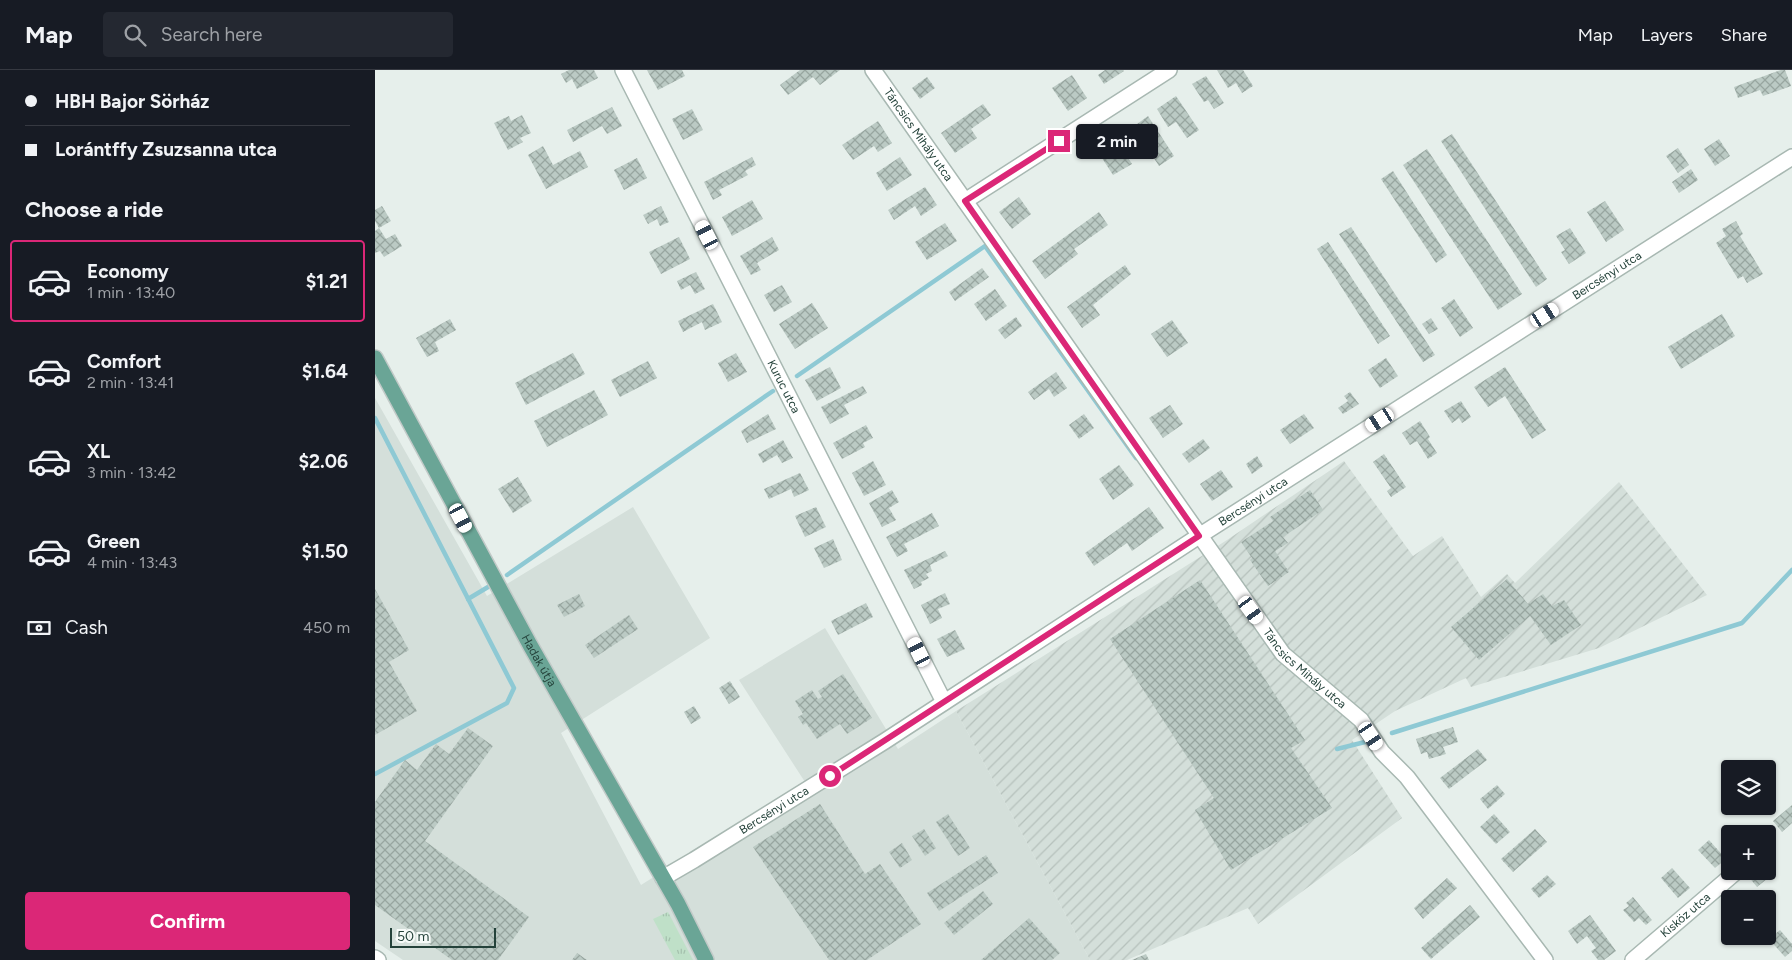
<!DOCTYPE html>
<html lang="en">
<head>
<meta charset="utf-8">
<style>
	body { margin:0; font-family:Figtree,sans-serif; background:#242831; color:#f1f3f6; height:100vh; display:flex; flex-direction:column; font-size:19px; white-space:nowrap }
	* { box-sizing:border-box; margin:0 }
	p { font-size:16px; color:#9ea1a6 }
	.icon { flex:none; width:28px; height:28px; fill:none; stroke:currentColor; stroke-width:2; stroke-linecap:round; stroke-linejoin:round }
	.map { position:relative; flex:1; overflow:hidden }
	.side { display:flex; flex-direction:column; background:#171b24; width:375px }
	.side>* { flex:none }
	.guide { display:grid; align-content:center; height:110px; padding:0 25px; background:#171b24 }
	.buttons { position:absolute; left:1346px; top:690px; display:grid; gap:10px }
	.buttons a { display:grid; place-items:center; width:55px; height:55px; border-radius:5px; background:#171b24; box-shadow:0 1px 4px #0004; font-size:25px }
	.scale { position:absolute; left:15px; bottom:12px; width:106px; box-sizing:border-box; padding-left:5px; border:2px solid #24423a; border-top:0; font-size:14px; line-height:18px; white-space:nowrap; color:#24423a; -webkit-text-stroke:4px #f7fbf9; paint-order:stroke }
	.end { position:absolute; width:22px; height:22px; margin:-11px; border:6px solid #db2777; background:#fff; box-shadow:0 0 0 2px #fff }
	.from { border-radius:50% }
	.bubble { position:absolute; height:35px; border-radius:5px; background:#171b24; box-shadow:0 1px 4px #0004; font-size:16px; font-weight:700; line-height:35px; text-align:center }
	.car { position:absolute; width:15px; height:30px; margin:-15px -8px; border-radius:6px; box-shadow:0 0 4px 1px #0007; background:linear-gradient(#fff 24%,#345 0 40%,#fff 0 76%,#345 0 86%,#fff 0) }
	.guide b { display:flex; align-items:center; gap:18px; height:48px; font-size:19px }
	.guide b+b { border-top:1px solid #363941 }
	.guide i { width:12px; height:12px; background:#f1f3f6 }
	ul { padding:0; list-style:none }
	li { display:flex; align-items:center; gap:15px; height:82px; margin:0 10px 8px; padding:0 15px; border:2px solid transparent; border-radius:5px }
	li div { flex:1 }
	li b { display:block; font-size:19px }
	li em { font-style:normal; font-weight:700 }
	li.on { border-color:#db2777 }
	li>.icon { width:45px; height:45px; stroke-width:1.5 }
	h2 { padding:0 25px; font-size:22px; line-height:60px }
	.pay { display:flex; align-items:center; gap:12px; height:55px; padding:0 25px; font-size:19px }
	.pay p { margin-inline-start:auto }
	.action { display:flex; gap:10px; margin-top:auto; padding:10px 25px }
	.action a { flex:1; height:58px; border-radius:5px; background:#db2777; color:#fff; font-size:20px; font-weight:700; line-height:58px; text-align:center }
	header { display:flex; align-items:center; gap:30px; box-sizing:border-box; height:70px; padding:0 25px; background:#171b24; border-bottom:1px solid #363941 }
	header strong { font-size:24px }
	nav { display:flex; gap:28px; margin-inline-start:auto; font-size:18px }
	.search { width:350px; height:45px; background:#242831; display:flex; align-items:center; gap:12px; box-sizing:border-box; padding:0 18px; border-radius:5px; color:#9ea1a6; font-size:19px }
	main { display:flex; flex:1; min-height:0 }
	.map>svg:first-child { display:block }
</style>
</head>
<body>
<header>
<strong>Map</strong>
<div class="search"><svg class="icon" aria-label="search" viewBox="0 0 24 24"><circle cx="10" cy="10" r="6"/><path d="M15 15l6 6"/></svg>Search here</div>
<nav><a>Map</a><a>Layers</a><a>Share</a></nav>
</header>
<main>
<section class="side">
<div class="guide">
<b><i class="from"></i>HBH Bajor Sörház</b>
<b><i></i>Lorántffy Zsuzsanna utca</b>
</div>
<h2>Choose a ride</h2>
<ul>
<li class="on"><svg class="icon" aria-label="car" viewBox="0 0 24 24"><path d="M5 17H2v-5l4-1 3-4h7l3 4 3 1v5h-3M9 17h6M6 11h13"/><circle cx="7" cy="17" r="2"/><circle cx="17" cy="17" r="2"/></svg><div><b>Economy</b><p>1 min · 13:40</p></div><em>$1.21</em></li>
<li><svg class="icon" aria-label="car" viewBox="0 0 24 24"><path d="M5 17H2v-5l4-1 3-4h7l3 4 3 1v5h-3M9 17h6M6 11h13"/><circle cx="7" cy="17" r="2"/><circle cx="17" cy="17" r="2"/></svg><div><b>Comfort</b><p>2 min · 13:41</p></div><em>$1.64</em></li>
<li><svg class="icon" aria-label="car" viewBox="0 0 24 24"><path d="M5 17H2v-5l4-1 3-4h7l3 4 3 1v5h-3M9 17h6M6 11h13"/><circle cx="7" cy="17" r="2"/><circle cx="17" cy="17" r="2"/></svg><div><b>XL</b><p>3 min · 13:42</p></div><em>$2.06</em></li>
<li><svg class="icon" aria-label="car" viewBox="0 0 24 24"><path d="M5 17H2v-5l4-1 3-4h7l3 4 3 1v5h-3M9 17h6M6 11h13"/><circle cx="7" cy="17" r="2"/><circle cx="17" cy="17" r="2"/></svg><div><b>Green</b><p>4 min · 13:43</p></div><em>$1.50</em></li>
</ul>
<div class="pay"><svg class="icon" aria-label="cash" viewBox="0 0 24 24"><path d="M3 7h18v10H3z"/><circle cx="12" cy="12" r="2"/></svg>Cash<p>450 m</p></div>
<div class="action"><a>Confirm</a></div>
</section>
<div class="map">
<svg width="1417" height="890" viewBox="0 0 1417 890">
	<defs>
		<pattern id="industrial-furrows" width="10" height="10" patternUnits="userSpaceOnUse" patternTransform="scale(1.25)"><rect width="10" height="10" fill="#d4dfda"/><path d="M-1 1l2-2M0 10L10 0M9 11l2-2" fill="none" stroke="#b6c1bc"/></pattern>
		<pattern id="grass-tufts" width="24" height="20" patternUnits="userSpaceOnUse" patternTransform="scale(1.25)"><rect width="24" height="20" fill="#bfe0c8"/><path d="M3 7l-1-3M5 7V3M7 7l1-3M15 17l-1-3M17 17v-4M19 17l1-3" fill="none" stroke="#a4c1ad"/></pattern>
		<pattern id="building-cross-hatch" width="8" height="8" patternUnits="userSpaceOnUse" patternTransform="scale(1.25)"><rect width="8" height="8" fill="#bbcac4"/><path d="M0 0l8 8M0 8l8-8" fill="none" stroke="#98a6a0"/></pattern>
	</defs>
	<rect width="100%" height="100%" fill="#e6efeb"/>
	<polygon fill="#d4dfda" points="0,328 112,526 258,437 335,568 186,663 266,815 430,712 364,610 450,558 523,679 581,641 715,890 28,890 0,871"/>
	<polygon fill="url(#industrial-furrows)" points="969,391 1038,486 1067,466 1106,527 1132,504 1140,513 1244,412 1332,525 1224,578 1096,617 1091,608 1020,641 977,670 1027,748 883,854 873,838 752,890 715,890 581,641 852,470"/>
	<polygon fill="url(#grass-tufts)" points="293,842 318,890 300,890 278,849"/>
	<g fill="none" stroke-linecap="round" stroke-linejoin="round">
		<g stroke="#8ec9d4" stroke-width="4.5">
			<polyline points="422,306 610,176 761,388"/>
			<polyline points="0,348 139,618 132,633 0,704"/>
			<polyline points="132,505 398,321"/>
			<polyline points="93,529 113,517"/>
			<polyline points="1017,663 1367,553 1417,500"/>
			<polyline points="962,679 994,671"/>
		</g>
	</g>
	<g fill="url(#building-cross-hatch)">
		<polygon points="194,0 219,0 223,8 202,19 197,9 191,13 186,4"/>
		<polygon points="272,0 307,0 310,6 283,20"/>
		<polygon points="425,0 465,0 445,15 438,7 413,25 405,15"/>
		<polygon points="730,0 748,0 749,1 729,14 723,5"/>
		<polygon points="842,0 868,0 878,16 867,23 861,13 853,18"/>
		<polygon points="1406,0 1410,0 1416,16 1388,26 1385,20 1363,28 1359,17"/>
		<polygon points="697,5 712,28 693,41 677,18"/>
		<polygon points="831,6 849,33 839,39 833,30 829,32 817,14"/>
		<polygon points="552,7 560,18 545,29 537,18"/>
		<polygon points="801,26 824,60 812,68 801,52 793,57 782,39"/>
		<polygon points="608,34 616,45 596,59 602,68 580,83 566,63"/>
		<polygon points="237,37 247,56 232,64 227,56 198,72 192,60"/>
		<polygon points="317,39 328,60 308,70 297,49"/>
		<polygon points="147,45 156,63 145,68 148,72 133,80 119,53 134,46 136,51"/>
		<polygon points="773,46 799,86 784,96 765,67 769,64 762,54"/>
		<polygon points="503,51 517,73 503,82 499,76 478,90 467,75"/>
		<polygon points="1077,64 1172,209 1161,217 1066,71"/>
		<polygon points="1344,69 1355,86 1340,96 1329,79"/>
		<polygon points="742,70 757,94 738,105 723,82"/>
		<polygon points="168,76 178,95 205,81 213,97 171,119 153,85"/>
		<polygon points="1303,78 1314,95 1303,103 1291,86"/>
		<polygon points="1052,79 1147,224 1123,240 1028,95"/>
		<polygon points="377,87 381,95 370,101 373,105 344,120 347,125 338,130 329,112"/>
		<polygon points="525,87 537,105 512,121 501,103"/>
		<polygon points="262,88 272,108 249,120 239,100"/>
		<polygon points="1316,99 1323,110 1304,123 1297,112"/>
		<polygon points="1018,101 1072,185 1061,193 1006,109"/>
		<polygon points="550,117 562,135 546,146 540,136 519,150 513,140"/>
		<polygon points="644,127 656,144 637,159 624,142"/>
		<polygon points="377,130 388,149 357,166 347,147"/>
		<polygon points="1230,131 1249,160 1231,172 1212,142"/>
		<polygon points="7,136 16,151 4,158 0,151 0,140"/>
		<polygon points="286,136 294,152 285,156 282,149 273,154 268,145"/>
		<polygon points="724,142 733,155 699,179 703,184 670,209 657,191"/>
		<polygon points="1361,151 1368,164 1365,166 1388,204 1372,213 1368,206 1363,209 1341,173 1351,166 1347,159"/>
		<polygon points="570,153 582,171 552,190 540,172"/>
		<polygon points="976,157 1060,285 1048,292 964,164"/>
		<polygon points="4,158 11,169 20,164 27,176 9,187 5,181 0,183 0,161"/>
		<polygon points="1195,158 1211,183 1194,194 1186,182 1190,180 1181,166"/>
		<polygon points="304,167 315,189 286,204 274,182"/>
		<polygon points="397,167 404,180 382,193 386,200 376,205 365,186"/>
		<polygon points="953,172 1015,266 1003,274 942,179"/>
		<polygon points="750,195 756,204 718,235 725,245 707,258 692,237"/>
		<polygon points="607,198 614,207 580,231 574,222"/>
		<polygon points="321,202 330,219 320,224 315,215 306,220 302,211"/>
		<polygon points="407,215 417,232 399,242 389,225"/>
		<polygon points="620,219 632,236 611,251 599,234"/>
		<polygon points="1079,229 1098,258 1085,267 1066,238"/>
		<polygon points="437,233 453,258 420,279 404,254"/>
		<polygon points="338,234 347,252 330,260 327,252 308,262 303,251"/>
		<polygon points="1347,244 1360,266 1306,299 1293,277"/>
		<polygon points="641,247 647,256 630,269 623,260"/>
		<polygon points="1056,248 1063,259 1054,264 1047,254"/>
		<polygon points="75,249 81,260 60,272 64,281 52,287 41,268"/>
		<polygon points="797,250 813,273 792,287 776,264"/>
		<polygon points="198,283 210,304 151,335 140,313"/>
		<polygon points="361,283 372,302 353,312 343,293"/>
		<polygon points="1011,288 1023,306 1005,318 993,300"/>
		<polygon points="273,291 282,308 245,327 236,310"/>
		<polygon points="455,297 466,318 442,331 430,310"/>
		<polygon points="1130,297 1171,360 1157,369 1130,326 1113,337 1099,317"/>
		<polygon points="681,302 692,318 679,327 674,319 659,330 653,322"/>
		<polygon points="488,316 492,323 469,335 474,344 455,354 446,337"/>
		<polygon points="219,320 233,345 172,377 159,351"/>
		<polygon points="975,322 984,334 968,344 963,338 973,331 969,326"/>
		<polygon points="1086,331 1096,347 1087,353 1084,348 1077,353 1069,341"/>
		<polygon points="795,335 808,354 788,368 774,348"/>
		<polygon points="393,344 401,359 372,373 366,361"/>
		<polygon points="709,344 719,358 704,369 694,355"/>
		<polygon points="929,344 939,358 915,374 905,360"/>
		<polygon points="1045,351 1055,367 1053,369 1062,383 1053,389 1042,371 1035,375 1027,363"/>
		<polygon points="491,355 498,368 488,373 490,377 467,389 458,373"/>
		<polygon points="828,369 835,378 814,393 807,384"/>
		<polygon points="408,370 418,388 407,393 402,385 388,393 383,384"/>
		<polygon points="1009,384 1031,417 1016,427 1012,421 1016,418 998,392"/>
		<polygon points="882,386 888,396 877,404 871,394"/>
		<polygon points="498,391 511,415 489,426 477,403"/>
		<polygon points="744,395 759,415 738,430 724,409"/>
		<polygon points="846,400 858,417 837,431 825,414"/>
		<polygon points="425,403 434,420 419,427 416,419 394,429 389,419"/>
		<polygon points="143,407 157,431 138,443 123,419"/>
		<polygon points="517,420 524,432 514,438 521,450 507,457 494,433"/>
		<polygon points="935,420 948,440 908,467 913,473 900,481 914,502 893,516 875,490 877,488 866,472 898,451 895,447"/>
		<polygon points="441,437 451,457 430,467 420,446"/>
		<polygon points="774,437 789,458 757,481 752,473 719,496 710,483"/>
		<polygon points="557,443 564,456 529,474 533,481 522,487 511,467"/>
		<polygon points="458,469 467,490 449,498 439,478"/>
		<polygon points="570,481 573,486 555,495 557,501 551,504 554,508 546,512 547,515 539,519 529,500"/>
		<polygon points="1132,509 1153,534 1168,524 1177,536 1189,530 1206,555 1176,575 1155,546 1104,590 1076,557"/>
		<polygon points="825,510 930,670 916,678 957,738 856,800 820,740 839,728 735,569"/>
		<polygon points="0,519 34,580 14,592 42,641 0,665"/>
		<polygon points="570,523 575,534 563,539 567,548 555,554 546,535"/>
		<polygon points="204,524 210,536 189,547 182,535"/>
		<polygon points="491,533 498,547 463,565 456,551"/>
		<polygon points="254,545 263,559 219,588 210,575"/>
		<polygon points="580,560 590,579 572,587 562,569"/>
		<polygon points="468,604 497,648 472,664 465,654 442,669 431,653 428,655 423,647 428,644 420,631 437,620 443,629 447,627 443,621"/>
		<polygon points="355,611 365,627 354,634 344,618"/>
		<polygon points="319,636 326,648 316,654 309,642"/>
		<polygon points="1078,657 1083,672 1068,677 1071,684 1054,689 1052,682 1046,684 1041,669"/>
		<polygon points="93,658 118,676 50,771 154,847 123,890 77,890 0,835 0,732 30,690 42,700 61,674 74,684"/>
		<polygon points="1103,679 1112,690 1074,719 1065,708"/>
		<polygon points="1122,715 1130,724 1113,739 1105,729"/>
		<polygon points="445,734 490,804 505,794 546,854 492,890 454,890 378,777"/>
		<polygon points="1417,735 1417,753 1407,762 1398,751"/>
		<polygon points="573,744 595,778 583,786 561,752"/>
		<polygon points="1119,744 1135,762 1121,774 1105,757"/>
		<polygon points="549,759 561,778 550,786 537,766"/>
		<polygon points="1160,759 1172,772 1138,802 1126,789"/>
		<polygon points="1334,770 1351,789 1340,798 1323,780"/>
		<polygon points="527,773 537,790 525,798 514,782"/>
		<polygon points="611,785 623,803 564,841 552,823"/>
		<polygon points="1392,797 1398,804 1382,817 1373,806 1379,801 1392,801"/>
		<polygon points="1297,798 1315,818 1303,828 1286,808"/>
		<polygon points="1172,805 1181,814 1164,828 1156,819"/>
		<polygon points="1072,808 1082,818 1048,849 1039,838"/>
		<polygon points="608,821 618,834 579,865 569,853"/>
		<polygon points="1258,827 1277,850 1271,855 1264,848 1259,852 1248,840 1254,836 1251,833"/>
		<polygon points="1095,835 1105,847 1056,889 1046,878"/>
		<polygon points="1215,845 1241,881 1229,890 1223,890 1216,881 1221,878 1212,866 1202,874 1193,861"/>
		<polygon points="654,848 685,883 677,890 606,890"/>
		<polygon points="1405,860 1417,874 1417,881 1410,887 1394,869"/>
		<polygon points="202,883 212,890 197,890"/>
		<polygon points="771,884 774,890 757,890"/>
	</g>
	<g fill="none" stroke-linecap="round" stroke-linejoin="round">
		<defs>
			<g id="minor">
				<path id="s1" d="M248,0L569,632"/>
				<path id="s2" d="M498,0L908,584L986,650L1007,682L1032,707L1170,890"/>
				<polyline points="590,131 794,0"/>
				<path id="s3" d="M288,808L319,790L510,671L824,466L1417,87"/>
				<polyline points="0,888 3,890"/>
				<path id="s4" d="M1258,890L1362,801"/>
			</g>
			<g id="primary">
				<path id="s5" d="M0,288L155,575L303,834L331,890"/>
			</g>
		</defs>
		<use href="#minor" stroke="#a8b8b2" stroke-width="18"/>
		<use href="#primary" stroke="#c2cac8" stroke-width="18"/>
		<use href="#minor" stroke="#fff" stroke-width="15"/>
		<use href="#primary" stroke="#6aa596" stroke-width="15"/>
	</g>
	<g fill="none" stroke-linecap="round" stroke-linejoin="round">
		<polyline stroke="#db2777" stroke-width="6" points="455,706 824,466 590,131 684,71"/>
	</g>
	<g text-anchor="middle" stroke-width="5" stroke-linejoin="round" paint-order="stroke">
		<g font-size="12" fill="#24423a" stroke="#f7fbf9">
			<text dy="4" stroke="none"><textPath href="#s2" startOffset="79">Táncsics Mihály utca</textPath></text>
			<text dy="4" stroke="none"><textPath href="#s3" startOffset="1120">Bercsényi utca</textPath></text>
			<text dy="4" stroke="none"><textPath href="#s1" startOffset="355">Kuruc utca</textPath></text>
			<text dy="4" stroke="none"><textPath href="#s3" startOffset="700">Bercsényi utca</textPath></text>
			<text dy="4" stroke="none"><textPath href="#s5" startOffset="344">Hadak útja</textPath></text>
			<text dy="4" stroke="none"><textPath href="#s2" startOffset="739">Táncsics Mihály utca</textPath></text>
			<text dy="4" stroke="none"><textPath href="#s3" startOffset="130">Bercsényi utca</textPath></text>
			<text dy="4" stroke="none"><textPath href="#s4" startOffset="69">Kisköz utca</textPath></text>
		</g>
	</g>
</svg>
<div class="buttons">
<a><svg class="icon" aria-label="layers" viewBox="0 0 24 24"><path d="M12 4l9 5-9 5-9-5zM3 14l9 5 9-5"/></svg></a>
<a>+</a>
<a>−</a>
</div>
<div class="scale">50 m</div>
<i class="end from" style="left:455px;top:706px"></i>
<i class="end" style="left:684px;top:71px"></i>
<div class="bubble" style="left:701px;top:54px;width:82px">2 min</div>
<i class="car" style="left:332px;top:165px;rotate:333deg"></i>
<i class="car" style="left:1170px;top:245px;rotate:58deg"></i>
<i class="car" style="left:1005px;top:350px;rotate:237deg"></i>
<i class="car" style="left:86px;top:448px;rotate:152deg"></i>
<i class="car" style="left:876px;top:540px;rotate:144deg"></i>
<i class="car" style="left:544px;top:582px;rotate:334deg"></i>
<i class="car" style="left:996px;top:666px;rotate:146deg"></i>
</div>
</main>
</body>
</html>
